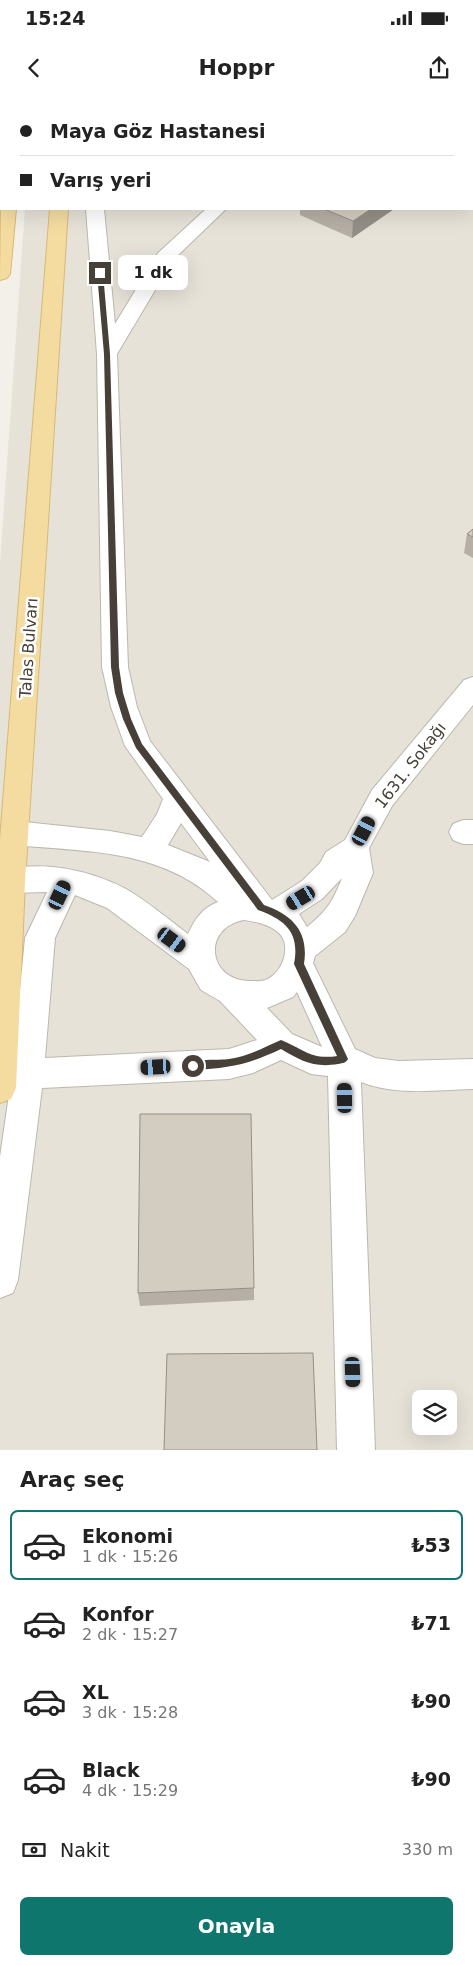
<!DOCTYPE html>
<html lang="tr">
<head>
<meta charset="utf-8">
<style>
	body { margin:0; font-family:"DejaVu Sans",sans-serif; background:#f2f2f2; color:#222; height:100vh; display:flex; flex-direction:column; font-size:19px; white-space:nowrap }
	* { box-sizing:border-box; margin:0 }
	p { font-size:16px; color:#767676 }
	.icon { flex:none; width:28px; height:28px; fill:none; stroke:currentColor; stroke-width:2; stroke-linecap:round; stroke-linejoin:round }
	.map { position:relative; height:1350px; overflow:hidden }
	.panel { display:flex; flex-direction:column; background:#fff; flex:1 }
	.panel>* { flex:none }
	.guide { position:absolute; left:0px; top:0px; width:474px; height:110px; box-shadow:0 5px 20px #0002; display:grid; align-content:center; height:110px; padding:0 20px; background:#fff }
	.fabs { position:absolute; left:412px; top:1290px; display:grid; gap:10px }
	.fabs a { display:grid; place-items:center; width:45px; height:45px; border-radius:8px; background:#fff; box-shadow:0 5px 20px #0002; font-size:25px }
	.end { position:absolute; width:22px; height:22px; margin:-11px; border:6px solid #464038; background:#fff; box-shadow:0 0 0 2px #fff }
	.from { border-radius:50% }
	.bubble { position:absolute; height:35px; border-radius:8px; background:#fff; box-shadow:0 5px 20px #0002; font-size:16px; font-weight:700; line-height:35px; text-align:center }
	.car { position:absolute; width:15px; height:30px; margin:-15px -8px; border-radius:6px; box-shadow:0 0 4px 1px #0007; background:linear-gradient(#222 24%,#8ab4d8 0 40%,#222 0 76%,#8ab4d8 0 86%,#222 0) }
	.guide b { display:flex; align-items:center; gap:18px; height:48px; font-size:19px }
	.guide b+b { border-top:1px solid #e0e0e0 }
	.guide i { width:12px; height:12px; background:#222 }
	ul { padding:0; list-style:none }
	li { display:flex; align-items:center; gap:15px; height:70px; margin:0 10px 8px; padding:0 10px; border:2px solid transparent; border-radius:8px }
	li div { flex:1 }
	li b { display:block; font-size:19px }
	li em { font-style:normal; font-weight:700 }
	li.on { border-color:#0f766e }
	li>.icon { width:45px; height:45px; stroke-width:1.5 }
	h2 { padding:0 20px; font-size:22px; line-height:60px }
	.pay { display:flex; align-items:center; gap:12px; height:55px; padding:0 20px; font-size:19px }
	.pay p { margin-inline-start:auto }
	.button { display:flex; gap:10px; margin-top:auto; padding:10px 20px }
	.button a { flex:1; height:58px; border-radius:8px; background:#0f766e; color:#fff; font-size:20px; font-weight:700; line-height:58px; text-align:center }
	.status { display:flex; justify-content:space-between; align-items:center; height:35px; padding:0 25px; background:#fff; direction:ltr }
	.status svg { height:14px; fill:currentColor }
	header { display:flex; justify-content:space-between; align-items:center; height:65px; padding:0 20px; background:#fff; font-size:22px; font-weight:700 }
	.map>svg:first-child { display:block }
</style>
</head>
<body>
<div class="status"><b>15:24</b><svg viewBox="0 0 49 12"><path d="M0 12V9h3v3zM5 12V6h3v6zM10 12V3h3v9zM15 12V0h3v12zM26 1h20v11H26zM47 4h2v5h-2z"/></svg></div>
<header><svg class="icon" aria-label="back" viewBox="0 0 24 24"><path d="M15 5l-7 7 7 7"/></svg>Hoppr<svg class="icon" aria-label="share" viewBox="0 0 24 24"><path d="M12 15V3M7 8l5-5 5 5M5 13v7h14v-7"/></svg></header>
<div class="map">
<svg width="473" height="1350" viewBox="0 0 473 1350">
	<rect width="100%" height="100%" fill="#f3f0e9"/>
	<path fill="#e6e2d8" fill-rule="evenodd" d="M37,0H473V1350H0V462L25,109H472V1ZM421,1299H449V1326H421Z"/>
	<g fill="none" stroke-linecap="round" stroke-linejoin="round">
		<defs>
			<g id="minor">
				<rect x="73" y="0" width="16" height="1"/>
				<path d="M86,109H104L115,224L158,153L206,109H226L173,160L117,254L128,567L137,607L150,641L272,800L302,781L320,763L326,752L345,740L372,690L464,580L473,577V605L392,706L369,748L373,773L355,816L345,832L315,856L313,863L355,949L375,958L399,961L473,959V989C436,990 396,996 361,982L375,1350H337L328,976L311,974L281,960L253,973L229,979L42,988L18,1180L13,1193L0,1198V1057L12,974L25,838L47,792L10,793L0,790V772C39,759 90,770 126,789C147,801 168,819 188,834C195,819 202,808 218,802C161,749 88,752 15,745L5,741L1,733L5,725L15,721L110,731L142,737L157,714L163,699L125,646L111,607L102,567L97,254ZM181,723L210,762L168,745ZM342,778C333,801 327,811 307,827L299,814L322,799ZM75,795L107,808L189,869L201,890L220,901L257,940L229,949L45,958L55,838ZM244,820C256,822 269,824 279,833C292,846 283,871 268,879C262,882 256,881 250,881C208,881 201,828 244,820ZM297,892L322,947L292,934L267,908L293,897Z"/>
				<polygon points="463,720 473,720 473,744 463,744 453,740 449,732 453,724"/>
			</g>
			<g id="major">
				<rect x="12" y="0" width="16" height="1"/>
				<rect x="59" y="0" width="16" height="1"/>
				<polygon points="1,105 1,109 16,109 10,174 7,178 0,180"/>
				<polygon points="50,109 68,109 25,781 16,988 11,999 0,1003 0,740"/>
			</g>
		</defs>
		<use href="#minor" stroke="#bdb7ad" stroke-width="2"/>
		<use href="#major" stroke="#d8b972" stroke-width="2"/>
		<use href="#minor" fill="#fff" fill-rule="evenodd"/>
		<use href="#major" fill="#f4dca1" fill-rule="evenodd"/>
	</g>
	<g fill="#b5afa5">
		<polygon points="300,109 394,109 352,138 300,115"/>
		<polygon points="473,429 473,458 464,453 467,434"/>
		<polygon points="254,1188 254,1200 140,1206 138,1193"/>
	</g>
	<polygon fill="#948f86" points="371,109 394,109 352,138 353,121"/>
	<g fill="#d3ccc0" stroke="#948f86">
		<polygon points="395,0 435,0 435,1 394,1"/>
		<polygon points="324,109 371,109 353,121"/>
		<polygon points="473,429 473,437 467,434"/>
		<polygon points="140,1014 251,1014 254,1188 138,1193"/>
		<polygon points="313,1253 317,1350 164,1350 167,1254"/>
	</g>
	<path fill="#464038" d="M100,171L103,173L110,254L119,567L123,593L131,619L142,644L264,805C293,815 309,832 304,864L348,959C346,963 343,963 338,964C314,968 301,961 281,949C247,965 230,968 193,970L188,966C193,957 219,961 229,959C248,957 264,947 281,940C304,949 310,960 337,956L294,864C300,833 286,820 258,810L136,648L123,619L115,593L111,567L104,254L97,173Z"/>
	<g text-anchor="middle" stroke-width="5" stroke-linejoin="round" paint-order="stroke">
		<g font-size="16" fill="#464038" stroke="#fff">
			<text transform="translate(28 548) rotate(-86)" y="6">Talas Bulvarı</text>
			<text transform="translate(410 665) rotate(-52)" y="6">1631. Sokağı</text>
		</g>
	</g>
</svg>
<div class="fabs">
<a><svg class="icon" aria-label="layers" viewBox="0 0 24 24"><path d="M12 4l9 5-9 5-9-5zM3 14l9 5 9-5"/></svg></a>
</div>
<i class="end from" style="left:193px;top:966px"></i>
<i class="end" style="left:100px;top:173px"></i>
<div class="bubble" style="left:118px;top:155px;width:70px">1 dk</div>
<i class="car" style="left:364px;top:731px;rotate:28deg"></i>
<i class="car" style="left:60px;top:795px;rotate:25deg"></i>
<i class="car" style="left:301px;top:798px;rotate:239deg"></i>
<i class="car" style="left:172px;top:840px;rotate:126deg"></i>
<i class="car" style="left:156px;top:967px;rotate:267deg"></i>
<i class="car" style="left:345px;top:998px;rotate:359deg"></i>
<i class="car" style="left:353px;top:1272px;rotate:178deg"></i>
<div class="guide">
<b><i class="from"></i>Maya Göz Hastanesi</b>
<b><i></i>Varış yeri</b>
</div>
</div>
<section class="panel">
<h2>Araç seç</h2>
<ul>
<li class="on"><svg class="icon" aria-label="car" viewBox="0 0 24 24"><path d="M5 17H2v-5l4-1 3-4h7l3 4 3 1v5h-3M9 17h6M6 11h13"/><circle cx="7" cy="17" r="2"/><circle cx="17" cy="17" r="2"/></svg><div><b>Ekonomi</b><p>1 dk · 15:26</p></div><em>₺53</em></li>
<li><svg class="icon" aria-label="car" viewBox="0 0 24 24"><path d="M5 17H2v-5l4-1 3-4h7l3 4 3 1v5h-3M9 17h6M6 11h13"/><circle cx="7" cy="17" r="2"/><circle cx="17" cy="17" r="2"/></svg><div><b>Konfor</b><p>2 dk · 15:27</p></div><em>₺71</em></li>
<li><svg class="icon" aria-label="car" viewBox="0 0 24 24"><path d="M5 17H2v-5l4-1 3-4h7l3 4 3 1v5h-3M9 17h6M6 11h13"/><circle cx="7" cy="17" r="2"/><circle cx="17" cy="17" r="2"/></svg><div><b>XL</b><p>3 dk · 15:28</p></div><em>₺90</em></li>
<li><svg class="icon" aria-label="car" viewBox="0 0 24 24"><path d="M5 17H2v-5l4-1 3-4h7l3 4 3 1v5h-3M9 17h6M6 11h13"/><circle cx="7" cy="17" r="2"/><circle cx="17" cy="17" r="2"/></svg><div><b>Black</b><p>4 dk · 15:29</p></div><em>₺90</em></li>
</ul>
<div class="pay"><svg class="icon" aria-label="cash" viewBox="0 0 24 24"><path d="M3 7h18v10H3z"/><circle cx="12" cy="12" r="2"/></svg>Nakit<p>330 m</p></div>
<div class="button"><a>Onayla</a></div>
</section>
</body>
</html>
